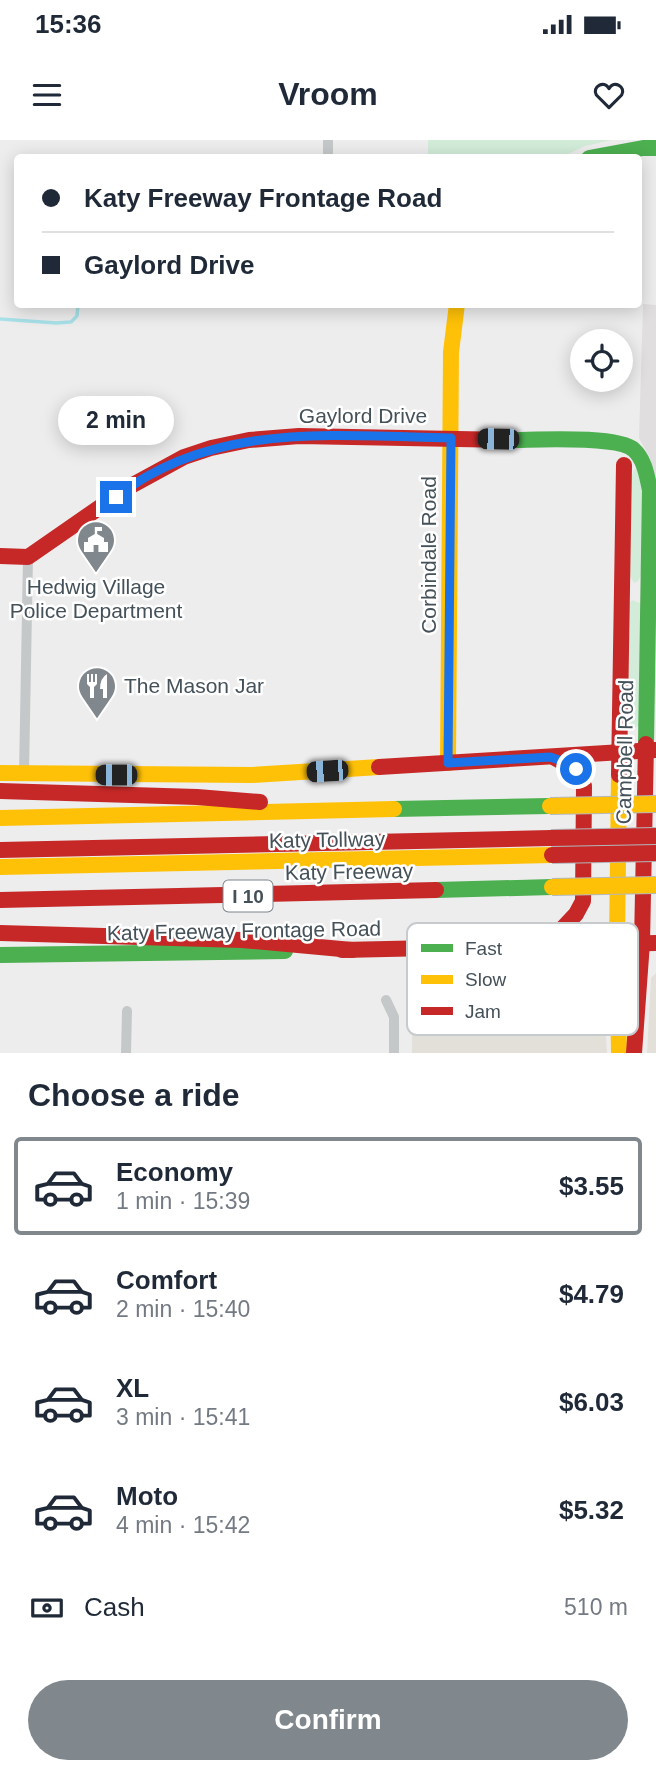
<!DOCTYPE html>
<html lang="en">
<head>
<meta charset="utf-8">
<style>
	body { margin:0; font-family:Arial,sans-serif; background:#f2f2f3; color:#1f2937; height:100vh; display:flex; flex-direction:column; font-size:26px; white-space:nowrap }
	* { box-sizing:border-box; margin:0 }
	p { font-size:23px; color:#747a83 }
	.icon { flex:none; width:38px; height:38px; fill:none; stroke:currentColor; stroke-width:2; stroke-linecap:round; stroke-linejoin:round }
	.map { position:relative; height:913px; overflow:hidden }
	.sheet { display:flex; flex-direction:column; background:#fff; flex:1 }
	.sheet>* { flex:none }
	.top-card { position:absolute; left:14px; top:14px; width:628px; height:154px; border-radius:7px; box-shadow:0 4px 18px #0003; display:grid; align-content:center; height:154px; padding:0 28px; background:#fff }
	.buttons { position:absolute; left:570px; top:189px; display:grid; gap:14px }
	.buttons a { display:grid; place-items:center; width:63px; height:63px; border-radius:50%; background:#fff; box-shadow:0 4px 18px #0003; font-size:35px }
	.end { position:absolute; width:32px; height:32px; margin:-16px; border:9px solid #1a73e8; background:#fff; box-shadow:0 0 0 4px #fff }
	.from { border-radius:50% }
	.bubble { position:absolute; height:49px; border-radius:24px; background:#fff; box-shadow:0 4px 18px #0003; font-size:23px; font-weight:600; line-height:49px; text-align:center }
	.car { position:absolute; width:21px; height:42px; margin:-21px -10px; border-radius:9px; box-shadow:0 0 5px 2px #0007; background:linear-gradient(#222 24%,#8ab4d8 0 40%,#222 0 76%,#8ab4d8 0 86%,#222 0) }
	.top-card b { display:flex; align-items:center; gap:24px; height:66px; font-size:26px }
	.top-card b+b { border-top:2px solid #e0e1e3 }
	.top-card i { width:18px; height:18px; background:#1f2937 }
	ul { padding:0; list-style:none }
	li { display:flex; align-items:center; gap:21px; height:98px; margin:0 14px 10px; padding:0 14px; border:4px solid transparent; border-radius:7px }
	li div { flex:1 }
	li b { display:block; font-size:26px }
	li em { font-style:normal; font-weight:600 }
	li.selected { border-color:#80888d }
	li>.icon { width:63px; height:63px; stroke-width:1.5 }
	h2 { padding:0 28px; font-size:32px; line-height:84px }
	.pay { display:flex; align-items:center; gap:18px; height:77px; padding:0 28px; font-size:26px }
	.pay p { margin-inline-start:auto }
	.cta { display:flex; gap:14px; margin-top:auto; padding:14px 28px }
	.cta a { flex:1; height:80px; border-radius:42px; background:#80888d; color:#fff; font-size:28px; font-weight:600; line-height:80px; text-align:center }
	.status { display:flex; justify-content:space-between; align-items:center; height:49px; padding:0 35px; background:#fff; direction:ltr }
	.status svg { height:19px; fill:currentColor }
	header { display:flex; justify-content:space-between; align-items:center; height:91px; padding:0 28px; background:#fff; font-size:32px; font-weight:600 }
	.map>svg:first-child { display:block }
</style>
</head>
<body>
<div class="status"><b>15:36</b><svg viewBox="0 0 49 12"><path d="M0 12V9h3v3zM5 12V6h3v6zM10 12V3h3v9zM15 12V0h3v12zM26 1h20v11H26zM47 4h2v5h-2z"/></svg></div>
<header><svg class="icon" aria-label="menu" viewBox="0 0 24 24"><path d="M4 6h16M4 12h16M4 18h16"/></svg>Vroom<svg class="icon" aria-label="heart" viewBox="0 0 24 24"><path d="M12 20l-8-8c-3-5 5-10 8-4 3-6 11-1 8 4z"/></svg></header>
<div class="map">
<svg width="656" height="913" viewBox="0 0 656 913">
	<rect width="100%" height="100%" fill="#eeeded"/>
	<g fill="#e3e0da">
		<polygon points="587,829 602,840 607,913 412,913 413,837"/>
		<polygon points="656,833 656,913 647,913 651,838"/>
	</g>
	<polygon fill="#e0dedf" points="643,164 656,165 656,434 653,332 650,318 639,298"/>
	<g fill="#d2ecd9">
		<polygon points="428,0 612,0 585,6 562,17 428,18"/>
		<polygon points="638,327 645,338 644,428 638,441 634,443 626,429 630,339 634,330"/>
		<polygon points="632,460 640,463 643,475 639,586 631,589 628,587 629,464"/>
	</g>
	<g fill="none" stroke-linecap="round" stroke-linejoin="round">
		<polyline stroke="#a8e1e9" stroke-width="3.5" points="0,179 56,183 71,182 77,176 78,164"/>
		<g stroke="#c5c8c9" stroke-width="10">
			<polyline points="328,0 328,13"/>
			<polyline points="24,634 28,417"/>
			<polyline points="386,860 394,877 394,913"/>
			<polyline points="126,913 127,871"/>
		</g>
		<g stroke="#4caf50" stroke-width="16">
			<polyline points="589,18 643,8 656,8"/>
			<path d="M511,300C536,300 618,295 634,310C645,320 647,337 650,350L646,604"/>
			<polyline points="394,669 550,666"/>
			<polyline points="436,750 552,747"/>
			<polyline points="0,815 285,811"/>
		</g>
		<g stroke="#ffc107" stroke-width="16">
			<polyline points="448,623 451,212 457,164"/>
			<polyline points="0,633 252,635 379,627"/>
			<polyline points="0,678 394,669"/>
			<polyline points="0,727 552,715"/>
			<polyline points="619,913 617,803 619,635"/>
		</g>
		<g stroke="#c62828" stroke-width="16">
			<polyline points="0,416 28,417 129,347 184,317 211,308 249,300 299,296 511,300"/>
			<polyline points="379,627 655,610"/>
			<polyline points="619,635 624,325"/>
			<polyline points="0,651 197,657 260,662"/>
			<polyline points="0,710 551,698"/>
			<polyline points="0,760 436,750"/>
			<polyline points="0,793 242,800 352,810"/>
			<polyline points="547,805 576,774 583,761 584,646 573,628 555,618"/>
			<polyline points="342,810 656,803"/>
			<polyline points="634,913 642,803 646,604"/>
		</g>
		<defs>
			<g id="slow-bridge">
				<polyline points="550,666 656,664"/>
				<polyline points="552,747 656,745"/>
			</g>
			<g id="jam-bridge">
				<polyline points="551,698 656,696"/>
				<polyline points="552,715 656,713"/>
			</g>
		</defs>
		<use href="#slow-bridge" stroke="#b3b8bc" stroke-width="18" stroke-linecap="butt"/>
		<use href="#jam-bridge" stroke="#b3b8bc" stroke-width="18" stroke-linecap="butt"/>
		<use href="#slow-bridge" stroke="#ffc107" stroke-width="16"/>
		<use href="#jam-bridge" stroke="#c62828" stroke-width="16"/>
	</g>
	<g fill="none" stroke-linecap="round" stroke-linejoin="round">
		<path stroke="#1a73e8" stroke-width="9" d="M116,357C214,281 334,296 451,298L448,623L550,617L568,623L576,629"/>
	</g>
	<defs>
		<symbol id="civic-pin" viewBox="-11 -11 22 30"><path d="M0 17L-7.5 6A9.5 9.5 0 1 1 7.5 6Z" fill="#80888d" stroke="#fff"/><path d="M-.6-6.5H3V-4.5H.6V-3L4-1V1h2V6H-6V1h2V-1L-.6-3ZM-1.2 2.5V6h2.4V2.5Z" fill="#fff"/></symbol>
		<symbol id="restaurant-pin" viewBox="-11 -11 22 30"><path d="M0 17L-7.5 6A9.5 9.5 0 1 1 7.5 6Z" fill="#80888d" stroke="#fff"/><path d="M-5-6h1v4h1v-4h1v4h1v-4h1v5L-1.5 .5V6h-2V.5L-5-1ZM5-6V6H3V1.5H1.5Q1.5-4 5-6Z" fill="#fff"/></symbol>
	</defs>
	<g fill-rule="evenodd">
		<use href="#civic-pin" x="74" y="378" width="44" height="60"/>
		<use href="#restaurant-pin" x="75" y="524" width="44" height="60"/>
	</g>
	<g text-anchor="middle" stroke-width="5" stroke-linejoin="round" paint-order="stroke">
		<rect fill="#fff" stroke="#7d858b" stroke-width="2" x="223.5" y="740.5" width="49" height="31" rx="5"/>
		<g font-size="19" font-weight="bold" fill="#455159">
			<text x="248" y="763">I 10</text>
		</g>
		<g font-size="21" fill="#455159" stroke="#fff">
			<text x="363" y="283">Gaylord Drive</text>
			<text transform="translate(429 415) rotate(-90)" y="7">Corbindale Road</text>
			<text transform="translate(625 612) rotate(-89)" y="7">Campbell Road</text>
			<text transform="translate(327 700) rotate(-1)" y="7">Katy Tollway</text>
			<text transform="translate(349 732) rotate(-1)" y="7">Katy Freeway</text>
			<text transform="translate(244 791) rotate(-1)" y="7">Katy Freeway Frontage Road</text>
		</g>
		<g font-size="21" fill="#455159" stroke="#fff">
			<text x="96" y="454">Hedwig Village<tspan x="96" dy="24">Police Department</tspan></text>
			<text x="124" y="553" text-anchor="start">The Mason Jar</text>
		</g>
	</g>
	<rect x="407" y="783" width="231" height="112" rx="10" fill="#fff" stroke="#c7cbcd" stroke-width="2"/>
	<rect x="421" y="804" width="32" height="8" fill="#4caf50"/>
	<rect x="421" y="835" width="32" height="9" fill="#ffc107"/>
	<rect x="421" y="867" width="32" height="8" fill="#c62828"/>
	<g font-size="19" fill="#455159">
		<text x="465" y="815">Fast</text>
		<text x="465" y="846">Slow</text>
		<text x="465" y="878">Jam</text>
	</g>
</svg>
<div class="buttons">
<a><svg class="icon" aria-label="locate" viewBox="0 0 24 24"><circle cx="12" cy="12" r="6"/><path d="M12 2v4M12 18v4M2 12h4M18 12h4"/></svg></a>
</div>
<i class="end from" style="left:576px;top:629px"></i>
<i class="end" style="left:116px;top:357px"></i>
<div class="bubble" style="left:58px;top:256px;width:116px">2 min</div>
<i class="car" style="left:498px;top:299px;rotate:271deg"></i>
<i class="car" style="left:327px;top:631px;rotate:266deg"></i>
<i class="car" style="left:116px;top:635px;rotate:270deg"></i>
<div class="top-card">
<b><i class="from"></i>Katy Freeway Frontage Road</b>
<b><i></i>Gaylord Drive</b>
</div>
</div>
<section class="sheet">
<h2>Choose a ride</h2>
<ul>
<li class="selected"><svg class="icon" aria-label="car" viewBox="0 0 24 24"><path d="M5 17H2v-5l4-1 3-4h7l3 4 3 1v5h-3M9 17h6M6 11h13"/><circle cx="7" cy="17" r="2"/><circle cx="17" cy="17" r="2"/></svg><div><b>Economy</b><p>1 min · 15:39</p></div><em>$3.55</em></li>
<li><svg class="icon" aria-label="car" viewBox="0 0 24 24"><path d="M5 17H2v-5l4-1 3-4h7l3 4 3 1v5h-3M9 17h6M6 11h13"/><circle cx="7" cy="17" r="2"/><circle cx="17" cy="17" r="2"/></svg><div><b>Comfort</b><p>2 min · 15:40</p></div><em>$4.79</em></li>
<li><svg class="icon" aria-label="car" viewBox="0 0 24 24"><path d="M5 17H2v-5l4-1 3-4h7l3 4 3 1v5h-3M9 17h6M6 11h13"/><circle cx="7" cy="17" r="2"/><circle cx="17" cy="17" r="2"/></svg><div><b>XL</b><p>3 min · 15:41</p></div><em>$6.03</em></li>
<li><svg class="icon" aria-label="car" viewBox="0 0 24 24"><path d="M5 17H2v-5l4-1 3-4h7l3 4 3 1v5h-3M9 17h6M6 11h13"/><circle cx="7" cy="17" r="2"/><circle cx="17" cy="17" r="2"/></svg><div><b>Moto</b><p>4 min · 15:42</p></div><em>$5.32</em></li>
</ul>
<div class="pay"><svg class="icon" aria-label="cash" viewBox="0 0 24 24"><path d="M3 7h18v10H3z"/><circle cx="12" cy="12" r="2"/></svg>Cash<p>510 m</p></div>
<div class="cta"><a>Confirm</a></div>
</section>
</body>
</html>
